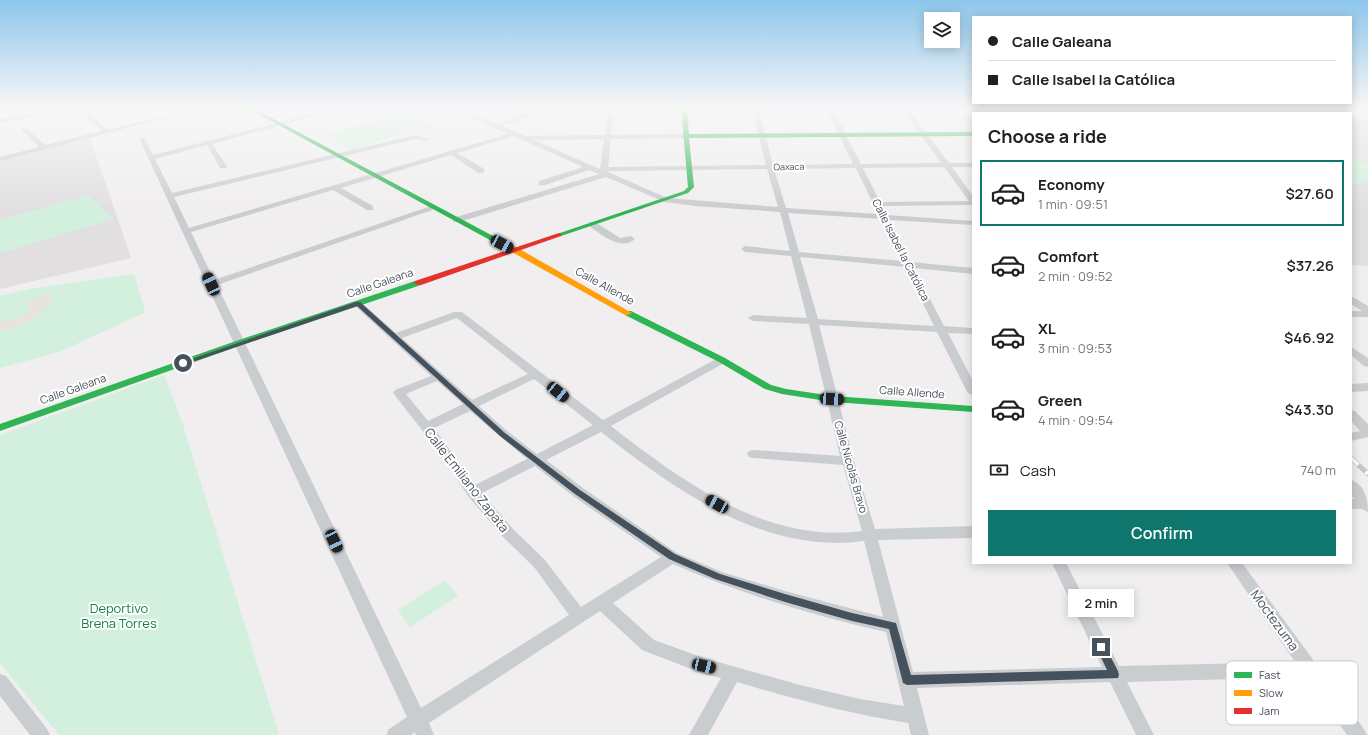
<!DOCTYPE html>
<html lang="en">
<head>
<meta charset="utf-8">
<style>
	body { margin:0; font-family:Manrope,sans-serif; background:#f6f6f6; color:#202124; height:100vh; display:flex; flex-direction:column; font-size:15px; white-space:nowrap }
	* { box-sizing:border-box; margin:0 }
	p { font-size:13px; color:#757577 }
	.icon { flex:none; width:22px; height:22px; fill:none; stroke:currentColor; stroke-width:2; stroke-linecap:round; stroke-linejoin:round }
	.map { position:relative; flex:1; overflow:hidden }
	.side { position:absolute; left:972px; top:112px; width:380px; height:452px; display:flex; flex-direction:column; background:#fff; border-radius:0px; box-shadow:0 2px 10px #0003 }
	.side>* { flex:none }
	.guide { position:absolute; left:972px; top:16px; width:380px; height:88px; border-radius:0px; box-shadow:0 2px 10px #0003; display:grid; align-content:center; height:88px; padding:0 16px; background:#fff }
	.fabs { position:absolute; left:924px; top:12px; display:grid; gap:8px }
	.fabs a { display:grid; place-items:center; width:36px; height:36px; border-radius:0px; background:#fff; box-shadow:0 2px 10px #0003; font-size:20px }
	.end { position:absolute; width:18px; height:18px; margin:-9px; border:5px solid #45515c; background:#fff; box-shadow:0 0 0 2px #fff }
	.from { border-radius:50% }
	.bubble { position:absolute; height:28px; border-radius:0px; background:#fff; box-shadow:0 2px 10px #0003; font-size:13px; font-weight:600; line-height:28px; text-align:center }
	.car { position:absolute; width:12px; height:24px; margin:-12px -6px; border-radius:5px; box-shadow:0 0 3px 1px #0007; background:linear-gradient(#222 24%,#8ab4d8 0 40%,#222 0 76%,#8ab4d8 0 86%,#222 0) }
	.guide b { display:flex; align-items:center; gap:14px; height:38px; font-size:15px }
	.guide b+b { border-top:1px solid #e0e0e0 }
	.guide i { width:10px; height:10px; background:#202124 }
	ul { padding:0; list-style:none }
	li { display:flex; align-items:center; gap:12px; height:66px; margin:0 8px 6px; padding:0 8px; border:2px solid transparent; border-radius:0px }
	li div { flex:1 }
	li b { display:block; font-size:15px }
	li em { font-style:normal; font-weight:600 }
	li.selected { border-color:#0f766e }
	li>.icon { width:36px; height:36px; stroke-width:1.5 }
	h2 { padding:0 16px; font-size:18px; line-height:48px }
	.pay { display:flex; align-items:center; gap:10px; height:44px; padding:0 16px; font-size:15px }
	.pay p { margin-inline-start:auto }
	.cta { display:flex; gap:8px; margin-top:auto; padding:8px 16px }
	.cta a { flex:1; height:46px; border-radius:0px; background:#0f766e; color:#fff; font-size:16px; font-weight:600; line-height:46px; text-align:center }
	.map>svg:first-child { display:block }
</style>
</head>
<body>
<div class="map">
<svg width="1368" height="735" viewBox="0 0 1368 735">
	<rect width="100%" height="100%" fill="#f0eeee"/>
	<g fill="#e1dfe0">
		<polygon points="1113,108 1185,108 1268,113 1118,113"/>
		<polygon points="1351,118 1368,119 1368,266 1351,265"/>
		<polygon points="90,138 131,258 0,289 0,161"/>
	</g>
	<g fill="#d2f0dd">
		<polygon points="406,112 434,126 350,150 325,134"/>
		<polygon points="1351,157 1368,165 1368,183 1351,184"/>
		<polygon points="88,195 114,219 0,253 0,220"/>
		<polygon points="134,274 145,311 144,313 59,352 0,368 0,296 29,289"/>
		<polygon points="164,375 182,422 279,735 59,735 0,663 0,435"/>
		<polygon points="445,580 458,596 410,627 398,610"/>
	</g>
	<path fill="#e8e4dd" d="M124,276L50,295V304C38,320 18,327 0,331V322L20,317L27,313L28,302L22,301L0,306Z"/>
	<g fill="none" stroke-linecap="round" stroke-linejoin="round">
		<g fill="#cacdd0" fill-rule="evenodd">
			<polygon points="56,108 69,108 0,123 0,119"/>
			<polygon points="75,108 82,108 108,130 193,108 204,108 0,161 0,157 39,147 22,130 22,128 26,128 45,145 102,131"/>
			<path d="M335,108H345L212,144L227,166L226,168H220L207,145L155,159L172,193L415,135L429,139L426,141L415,139L174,197L189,228L508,134L452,108H460L497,124L538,109L537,108H813L810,110H759L773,165L853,164L826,108H832L861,164L941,163L901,108H907L949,163H973V167H952L973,196V205L882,206L887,215L973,221V225L889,220L911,262L973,268V274L914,268L944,326L973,328V334L948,333L973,381V396L967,392L937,332L819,325L854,461L875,529L973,526V538L878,540L913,672L1102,667L1052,563H1066L1119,666L1295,662L1227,563H1242L1364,729L1367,735H1347L1306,677L1127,682L1154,735H1136L1110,682L917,688L929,735H911L908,723C850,714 794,699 737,682L708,735H689L721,678L704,674L642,650L600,611L429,723L434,735H416L415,732L411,735H386L389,729L407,717L139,138L144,137L153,155ZM752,110L766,165L608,167L611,139L687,138L690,136L687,134L611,135L614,111ZM608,111L605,135L525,136L502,126L543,112ZM514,136L583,167L539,181V185H545L589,170L599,174L453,218V222H459L606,177L665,202L695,206L780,212L790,251L745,246L741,249L745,252L791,256L807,318L753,315L748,318L753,321L809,324L840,456L753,450L749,451L747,454L749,457L753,458L843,465L862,531C766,544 682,481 611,426L726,362L727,360L726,358H718L603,420L462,312H454L396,333L361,302H355L353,304L355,306L431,376L395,390L393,393L441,454L468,496L503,537L534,567L569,615L421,708L217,285L438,208L431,206L214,280L191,232L333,190L367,210H373V206L341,188L451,155L478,173H484V169L457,153ZM604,139L600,169L534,140ZM944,167L969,201L880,202L863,168ZM856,168L878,214L786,208L774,169ZM767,169L778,207L667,198L606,171ZM788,213L881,219L902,261L799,252ZM800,257L905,267L934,326L818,319ZM457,318L528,374L472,400L402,338ZM534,379L593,425L537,454L507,431L479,406ZM437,381L463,404L428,421L406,394ZM470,411L527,459L475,485L434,428ZM601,432C676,490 764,555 864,541L883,617L785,591L722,572L677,553L583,488L546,460ZM535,466L573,496L661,557L581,607L544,559L513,529L482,493ZM673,564C741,594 814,616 886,632L904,706L860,699L800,685L704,658L654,640L613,603Z"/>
			<polygon points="1017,108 1024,108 1028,113 1021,113"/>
			<path d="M589,222H595L620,238L631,236L635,239C621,252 601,234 589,226Z"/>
			<polygon points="1351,296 1368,306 1368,317 1351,317 1351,311 1362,311 1351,304"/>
			<polygon points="1351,347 1368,358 1368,367 1364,366 1351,355"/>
			<polygon points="1368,383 1368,391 1351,392 1351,384"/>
			<polygon points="1351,410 1355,411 1368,424 1368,437 1351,441 1351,433 1360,431 1351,421"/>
			<path d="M1351,480C1365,484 1368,500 1368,512L1362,509H1351V499H1354L1351,495Z"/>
			<polygon points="0,674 6,676 47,729 50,735 30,735 0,696"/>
		</g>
		<g fill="#30b455" fill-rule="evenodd">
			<polygon points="247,108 253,108 508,244 507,246 501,246"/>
			<polygon points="681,108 687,108 689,134 973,132 973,136 689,138 694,187 688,193 561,236 557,236 557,234 684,191 688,187"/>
			<polygon points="415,281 418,281 422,283 421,285 242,345 0,431 0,424 236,341"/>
			<polygon points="625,311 631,311 725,358 771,385 786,389 833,396 973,406 973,412 833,402 782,394 765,389 719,362 625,315 624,313"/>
		</g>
		<polygon fill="#ff9f0a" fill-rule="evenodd" points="501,242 507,242 632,313 628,315 625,315 501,246"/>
		<g fill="#e5322d" fill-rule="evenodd">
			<polygon points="973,108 978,108 982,113 976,113"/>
			<polygon points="559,233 561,234 561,236 421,285 418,285 414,283 415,281"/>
		</g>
		<defs>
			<polyline id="rail-far1" points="998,108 1003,113"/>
			<polyline id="rail" points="1351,458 1368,474"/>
		</defs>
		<use href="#rail-far1" stroke="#c4c6c9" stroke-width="3"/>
		<use href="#rail" stroke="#c4c6c9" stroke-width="5"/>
		<use href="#rail-far1" stroke="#fff" stroke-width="2" stroke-dasharray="5.5" stroke-linecap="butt"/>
		<use href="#rail" stroke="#fff" stroke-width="3.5" stroke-dasharray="10" stroke-linecap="butt"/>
	</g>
	<linearGradient id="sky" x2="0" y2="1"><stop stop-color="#8dc6eb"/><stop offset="0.51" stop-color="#f8f7f7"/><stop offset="1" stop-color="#f8f7f7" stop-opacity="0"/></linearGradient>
	<rect width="1368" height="211" fill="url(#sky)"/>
	<polygon fill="#45515c" points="356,302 360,302 505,433 580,490 675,554 720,574 785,594 852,613 896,623 911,675 1107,670 1096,647 1101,642 1104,644 1118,671 1119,675 1118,678 907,685 903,683 889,629 852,621 785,602 715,579 669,559 575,494 500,436 357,306 186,364 180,363"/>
	<g text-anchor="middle" stroke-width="4" stroke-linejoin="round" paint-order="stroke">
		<g font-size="9" fill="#45515c" stroke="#fff">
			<text transform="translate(789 167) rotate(-1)" y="3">Oaxaca</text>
		</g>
		<g font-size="11" fill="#45515c" stroke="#fff">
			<text transform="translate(901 250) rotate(63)" y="4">Calle Isabel la Católica</text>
			<text transform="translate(380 283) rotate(-19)" y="4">Calle Galeana</text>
			<text transform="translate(605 286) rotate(29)" y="4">Calle Allende</text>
			<text transform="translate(73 389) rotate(-20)" y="4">Calle Galeana</text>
			<text transform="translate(912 392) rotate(4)" y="4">Calle Allende</text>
			<text transform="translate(851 467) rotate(74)" y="4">Calle Nicolás Bravo</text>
		</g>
		<g font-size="13" fill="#45515c" stroke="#fff">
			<text transform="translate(467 480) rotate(52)" y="5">Calle Emiliano Zapata</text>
			<text transform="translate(1275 620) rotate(54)" y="5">Moctezuma</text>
		</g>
		<g font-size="13" fill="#12814a" stroke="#fff">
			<text x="119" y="613">Deportivo<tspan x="119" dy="15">Brena Torres</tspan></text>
		</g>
	</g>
	<rect x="1226" y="661" width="132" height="64" rx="6" fill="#fff" stroke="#c7cbce" stroke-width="1"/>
	<rect x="1234" y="672" width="18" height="6" fill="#30b455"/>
	<rect x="1234" y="690" width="18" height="6" fill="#ff9f0a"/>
	<rect x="1234" y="708" width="18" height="6" fill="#e5322d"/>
	<g font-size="11" fill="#45515c">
		<text x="1259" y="679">Fast</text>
		<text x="1259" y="697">Slow</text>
		<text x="1259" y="715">Jam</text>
	</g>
</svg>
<div class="fabs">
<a><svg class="icon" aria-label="layers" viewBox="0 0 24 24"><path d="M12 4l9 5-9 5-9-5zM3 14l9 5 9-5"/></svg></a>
</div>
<i class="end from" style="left:183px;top:363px"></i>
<i class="end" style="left:1101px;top:647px"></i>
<div class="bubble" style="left:1068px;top:589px;width:66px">2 min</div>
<i class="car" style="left:502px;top:244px;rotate:118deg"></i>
<i class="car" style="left:211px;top:284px;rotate:335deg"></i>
<i class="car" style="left:558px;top:392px;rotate:129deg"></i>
<i class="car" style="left:832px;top:399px;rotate:93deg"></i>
<i class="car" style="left:717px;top:504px;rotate:299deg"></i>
<i class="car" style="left:334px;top:541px;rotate:155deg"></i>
<i class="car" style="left:704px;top:666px;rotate:103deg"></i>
<div class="guide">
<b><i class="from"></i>Calle Galeana</b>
<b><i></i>Calle Isabel la Católica</b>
</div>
<section class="side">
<h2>Choose a ride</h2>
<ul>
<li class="selected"><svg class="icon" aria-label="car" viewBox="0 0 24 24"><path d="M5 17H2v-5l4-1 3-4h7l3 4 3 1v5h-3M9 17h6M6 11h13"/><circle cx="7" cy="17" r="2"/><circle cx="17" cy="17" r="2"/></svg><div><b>Economy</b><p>1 min · 09:51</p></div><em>$27.60</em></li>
<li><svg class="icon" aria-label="car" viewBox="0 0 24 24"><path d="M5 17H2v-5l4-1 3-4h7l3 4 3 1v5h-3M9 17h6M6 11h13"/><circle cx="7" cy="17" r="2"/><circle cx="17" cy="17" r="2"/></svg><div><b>Comfort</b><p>2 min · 09:52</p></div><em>$37.26</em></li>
<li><svg class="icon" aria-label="car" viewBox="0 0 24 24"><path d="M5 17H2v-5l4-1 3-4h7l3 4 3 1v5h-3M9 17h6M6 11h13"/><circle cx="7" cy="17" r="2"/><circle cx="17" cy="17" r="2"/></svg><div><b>XL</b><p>3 min · 09:53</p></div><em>$46.92</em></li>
<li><svg class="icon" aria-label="car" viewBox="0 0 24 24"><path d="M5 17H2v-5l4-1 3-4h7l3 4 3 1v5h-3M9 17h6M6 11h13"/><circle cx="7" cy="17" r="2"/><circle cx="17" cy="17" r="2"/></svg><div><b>Green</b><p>4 min · 09:54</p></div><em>$43.30</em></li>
</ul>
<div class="pay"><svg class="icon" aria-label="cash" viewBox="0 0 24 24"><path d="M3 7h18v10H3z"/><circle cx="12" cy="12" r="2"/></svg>Cash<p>740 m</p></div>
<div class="cta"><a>Confirm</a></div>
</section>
</div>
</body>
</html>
